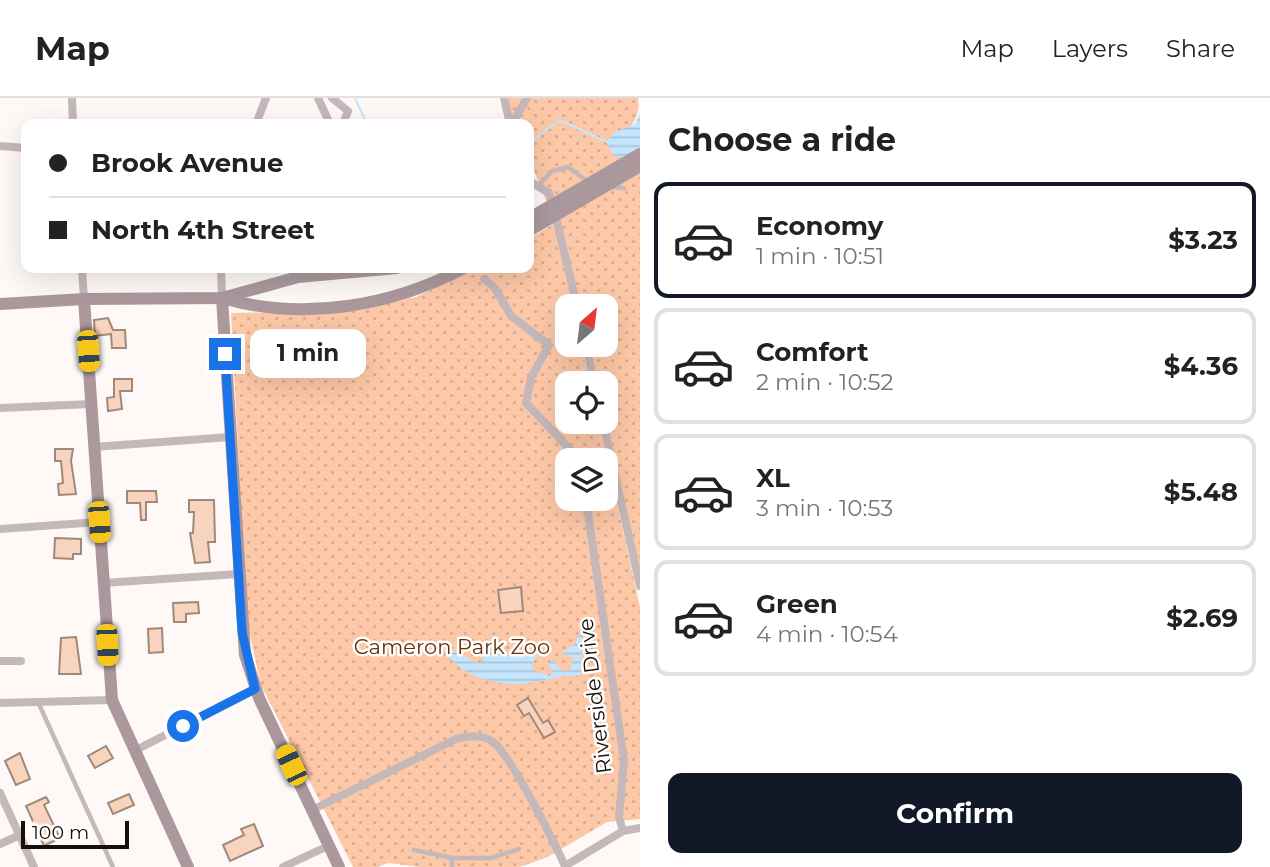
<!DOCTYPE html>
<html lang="en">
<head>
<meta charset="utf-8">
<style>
	body { margin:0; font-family:Montserrat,sans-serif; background:#f2f2f2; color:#222; height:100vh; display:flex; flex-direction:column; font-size:26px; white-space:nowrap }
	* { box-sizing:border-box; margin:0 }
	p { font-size:23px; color:#767676 }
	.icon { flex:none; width:38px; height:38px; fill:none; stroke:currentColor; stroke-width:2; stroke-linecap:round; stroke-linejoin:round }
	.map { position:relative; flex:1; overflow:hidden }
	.sheet { display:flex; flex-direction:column; background:#fff; width:630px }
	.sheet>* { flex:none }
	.banner { position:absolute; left:21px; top:21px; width:513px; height:154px; border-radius:14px; box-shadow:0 7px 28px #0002; display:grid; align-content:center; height:154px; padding:0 28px; background:#fff }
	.needle { width:46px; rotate:28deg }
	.buttons { position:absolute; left:555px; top:196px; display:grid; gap:14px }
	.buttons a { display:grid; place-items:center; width:63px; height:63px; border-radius:14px; background:#fff; box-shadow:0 7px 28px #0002; font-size:35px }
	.scale { position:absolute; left:21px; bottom:18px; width:108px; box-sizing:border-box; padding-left:7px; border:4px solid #170f0b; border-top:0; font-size:19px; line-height:24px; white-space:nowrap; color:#170f0b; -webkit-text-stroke:5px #fff; paint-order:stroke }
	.end { position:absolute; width:32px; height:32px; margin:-16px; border:9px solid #1a73e8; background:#fff; box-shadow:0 0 0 4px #fff }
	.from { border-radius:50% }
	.bubble { position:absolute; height:49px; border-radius:14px; background:#fff; box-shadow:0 7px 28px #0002; font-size:23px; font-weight:700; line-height:49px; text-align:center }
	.car { position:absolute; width:21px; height:42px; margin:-21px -10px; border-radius:9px; box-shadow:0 0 5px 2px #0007; background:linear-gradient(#f5c518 24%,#345 0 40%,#f5c518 0 76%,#345 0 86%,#f5c518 0) }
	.banner b { display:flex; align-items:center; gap:24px; height:66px; font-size:26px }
	.banner b+b { border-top:2px solid #e0e0e0 }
	.banner i { width:18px; height:18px; background:#222 }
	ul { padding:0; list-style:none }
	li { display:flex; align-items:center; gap:21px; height:116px; margin:0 14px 10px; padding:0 14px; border:4px solid #e0e0e0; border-radius:14px }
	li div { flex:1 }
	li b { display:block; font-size:26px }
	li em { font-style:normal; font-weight:700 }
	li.current { border-color:#111827 }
	li>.icon { width:63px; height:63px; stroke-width:1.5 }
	h2 { padding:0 28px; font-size:32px; line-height:84px }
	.button { display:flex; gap:14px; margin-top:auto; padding:14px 28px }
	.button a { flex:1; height:80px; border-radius:14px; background:#111827; color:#fff; font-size:28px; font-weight:700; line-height:80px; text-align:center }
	header { display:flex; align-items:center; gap:42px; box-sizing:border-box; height:98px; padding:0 35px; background:#fff; border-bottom:2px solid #e0e0e0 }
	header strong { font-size:33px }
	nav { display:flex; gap:38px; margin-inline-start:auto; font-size:24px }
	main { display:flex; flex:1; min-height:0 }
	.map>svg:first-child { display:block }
</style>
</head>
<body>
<header>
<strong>Map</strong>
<nav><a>Map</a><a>Layers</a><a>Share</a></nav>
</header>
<main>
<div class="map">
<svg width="640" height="769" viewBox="0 0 640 769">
	<defs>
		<pattern id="grass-dots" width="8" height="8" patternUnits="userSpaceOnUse" patternTransform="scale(1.75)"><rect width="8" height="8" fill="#fdc8a7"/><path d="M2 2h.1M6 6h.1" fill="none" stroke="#d8ab8e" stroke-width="1.8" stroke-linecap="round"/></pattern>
		<pattern id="water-rules" width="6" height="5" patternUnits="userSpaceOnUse" patternTransform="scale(1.75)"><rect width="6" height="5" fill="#c4e5fe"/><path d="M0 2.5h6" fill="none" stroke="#a8c3d8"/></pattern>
	</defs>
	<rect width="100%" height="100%" fill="#fef9f6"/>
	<path fill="url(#grass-dots)" fill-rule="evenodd" d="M504,0H638C640,13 637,19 630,30L640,72V472L606,324V285H594L586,247H606V208H577L555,128L573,208H567V247H581L590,285H567V324H599L640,509V721L607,724L548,759L520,769H420L388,765L378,769H353L261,587L247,525L231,215L355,213L416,199L478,170H528L529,141L555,125L529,60L528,26H515ZM567,362H606V401H567Z"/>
	<g fill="url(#water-rules)">
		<polygon points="640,15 640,72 612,56 607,44 613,35 635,26"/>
		<path d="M579,535H583L580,578C560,576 540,584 521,586C498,588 454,576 446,552L448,549L479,566L485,561L464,550V547L497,549L513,559L538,557L532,565L533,572L550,578L553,572L549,570L551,560L561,572L569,573L574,560L561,555L575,546Z"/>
	</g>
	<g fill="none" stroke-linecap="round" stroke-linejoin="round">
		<g stroke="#c4e5fe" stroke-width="2">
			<polyline points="355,0 367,26"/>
			<polyline points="528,46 557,24 564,24 607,44"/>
		</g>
	</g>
	<g fill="#f8d4bf" stroke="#9f897c" stroke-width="2">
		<polygon points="108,220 113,232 125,232 126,250 112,250 111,236 95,238 94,222"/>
		<polygon points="114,281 132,281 132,293 120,293 122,311 108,313 107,300 114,299"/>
		<polygon points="55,351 73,351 71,363 76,396 59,397 58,386 63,385 61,363 55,363"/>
		<polygon points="127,393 156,393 157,404 146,404 146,422 141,422 140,405 127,405"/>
		<polygon points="189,402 214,402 215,444 208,444 210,464 195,465 190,435 193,435 194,414 189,414"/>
		<polygon points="55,440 81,441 81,456 73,456 73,461 54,460"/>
		<polygon points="521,489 523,513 501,515 498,492"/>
		<polygon points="198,504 199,515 186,516 186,524 174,524 173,505"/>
		<polygon points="162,530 163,554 149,555 148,531"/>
		<polygon points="76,539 81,576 59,576 61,540"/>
		<polygon points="528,600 543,625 548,622 555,634 544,640 529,615 524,618 517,607"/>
		<polygon points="106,648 113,660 95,670 88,658"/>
		<polygon points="20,655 30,681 16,687 5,663"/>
		<polygon points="129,696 134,707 113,716 108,705"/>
		<polygon points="46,699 49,704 44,707 60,740 44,748 26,708"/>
		<polygon points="254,726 263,748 230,763 223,747 244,737 241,731"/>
	</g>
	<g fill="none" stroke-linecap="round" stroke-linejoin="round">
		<g stroke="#c5b8bb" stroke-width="4.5">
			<polyline points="539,87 552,73 568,69 587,83"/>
			<polyline points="611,89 624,90"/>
			<polyline points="38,604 113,769"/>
			<polyline points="414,752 452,760"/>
			<polyline points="452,769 452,760 491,760 519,751"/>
		</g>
		<g stroke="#c5b8bb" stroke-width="8">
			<polyline points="72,0 73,26"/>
			<polyline points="318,0 330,26"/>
			<polyline points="332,0 348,13 343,26"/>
			<polyline points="504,0 510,26"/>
			<polyline points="256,26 266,0"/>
			<polyline points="512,26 527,0"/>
			<polyline points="0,48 26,50"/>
			<polyline points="528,82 549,95 553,107 577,208"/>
			<polyline points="82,170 84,201"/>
			<polyline points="221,170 222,200"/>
			<polyline points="484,181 495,190 511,218 549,247 531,280 526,305 580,362"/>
			<polyline points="586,247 594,285"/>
			<polyline points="0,310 91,306"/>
			<polyline points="603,324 640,488"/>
			<polyline points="94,349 230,339"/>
			<polyline points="586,401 624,662 619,719 623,733 640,730"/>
			<polyline points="0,431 99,424"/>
			<polyline points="103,485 238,476"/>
			<polyline points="0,563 21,563"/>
			<polyline points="0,605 112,602"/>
			<polyline points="134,653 255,591"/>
			<polyline points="0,695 34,769"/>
			<path d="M312,712L456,641C469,638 482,636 493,644C509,654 555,746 565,768L623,733"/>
			<polyline points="0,746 20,737"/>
			<polyline points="283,769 328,748"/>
		</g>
		<g stroke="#aa989c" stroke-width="12">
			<polyline points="222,200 245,557 259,600 339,769"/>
			<polyline points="84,201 112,602 188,769"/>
			<path d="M226,201C305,223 392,208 464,170"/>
			<polyline points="0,206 84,201 222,200 298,179 397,170"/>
		</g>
		<g stroke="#aa989c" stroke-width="12">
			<polyline points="528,121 640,56"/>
			<polyline points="530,132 640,68"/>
		</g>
	</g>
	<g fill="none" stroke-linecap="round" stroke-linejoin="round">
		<polyline stroke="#1a73e8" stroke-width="9" points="183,628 255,591 242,534 225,256"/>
	</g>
	<g text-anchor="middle" stroke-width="5" stroke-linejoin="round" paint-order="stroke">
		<g font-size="21" fill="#683208" stroke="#fff">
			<text x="452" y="556">Cameron Park Zoo</text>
		</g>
		<g font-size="21" fill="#170f0b" stroke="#fff">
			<text transform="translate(595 598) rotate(-97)" y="7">Riverside Drive</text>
		</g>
	</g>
</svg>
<div class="buttons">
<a><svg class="needle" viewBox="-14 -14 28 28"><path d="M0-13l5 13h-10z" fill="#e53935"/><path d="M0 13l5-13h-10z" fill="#767676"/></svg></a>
<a><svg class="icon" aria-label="locate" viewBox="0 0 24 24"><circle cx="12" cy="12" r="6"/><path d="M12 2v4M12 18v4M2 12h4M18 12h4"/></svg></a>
<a><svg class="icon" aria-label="layers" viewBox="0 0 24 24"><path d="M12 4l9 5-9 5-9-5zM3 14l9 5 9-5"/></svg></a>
</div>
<div class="scale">100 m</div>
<i class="end from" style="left:183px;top:628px"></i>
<i class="end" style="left:225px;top:256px"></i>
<div class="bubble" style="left:250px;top:231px;width:116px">1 min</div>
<i class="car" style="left:88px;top:253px;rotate:176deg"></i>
<i class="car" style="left:99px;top:424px;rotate:176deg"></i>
<i class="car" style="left:107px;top:547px;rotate:177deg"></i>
<i class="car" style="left:291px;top:667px;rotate:335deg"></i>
<div class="banner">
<b><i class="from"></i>Brook Avenue</b>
<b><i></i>North 4th Street</b>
</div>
</div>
<section class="sheet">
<h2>Choose a ride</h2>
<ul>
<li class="current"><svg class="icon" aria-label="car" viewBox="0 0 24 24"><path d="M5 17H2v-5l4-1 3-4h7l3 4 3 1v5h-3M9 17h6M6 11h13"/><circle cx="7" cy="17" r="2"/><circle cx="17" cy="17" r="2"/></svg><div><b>Economy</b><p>1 min · 10:51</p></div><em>$3.23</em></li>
<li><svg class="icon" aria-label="car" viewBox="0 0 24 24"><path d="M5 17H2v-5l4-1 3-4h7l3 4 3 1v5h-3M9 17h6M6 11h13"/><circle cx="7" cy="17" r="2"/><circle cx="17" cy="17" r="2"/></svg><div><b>Comfort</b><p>2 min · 10:52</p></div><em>$4.36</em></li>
<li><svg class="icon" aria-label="car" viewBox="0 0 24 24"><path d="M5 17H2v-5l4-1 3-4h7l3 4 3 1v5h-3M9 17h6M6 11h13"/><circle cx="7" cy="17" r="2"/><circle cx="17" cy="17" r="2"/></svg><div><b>XL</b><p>3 min · 10:53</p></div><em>$5.48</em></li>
<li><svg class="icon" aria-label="car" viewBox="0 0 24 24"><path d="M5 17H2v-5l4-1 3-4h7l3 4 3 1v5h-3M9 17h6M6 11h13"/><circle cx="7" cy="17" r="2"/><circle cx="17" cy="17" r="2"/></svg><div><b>Green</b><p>4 min · 10:54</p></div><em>$2.69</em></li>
</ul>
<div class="button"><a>Confirm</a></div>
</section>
</main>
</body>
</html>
